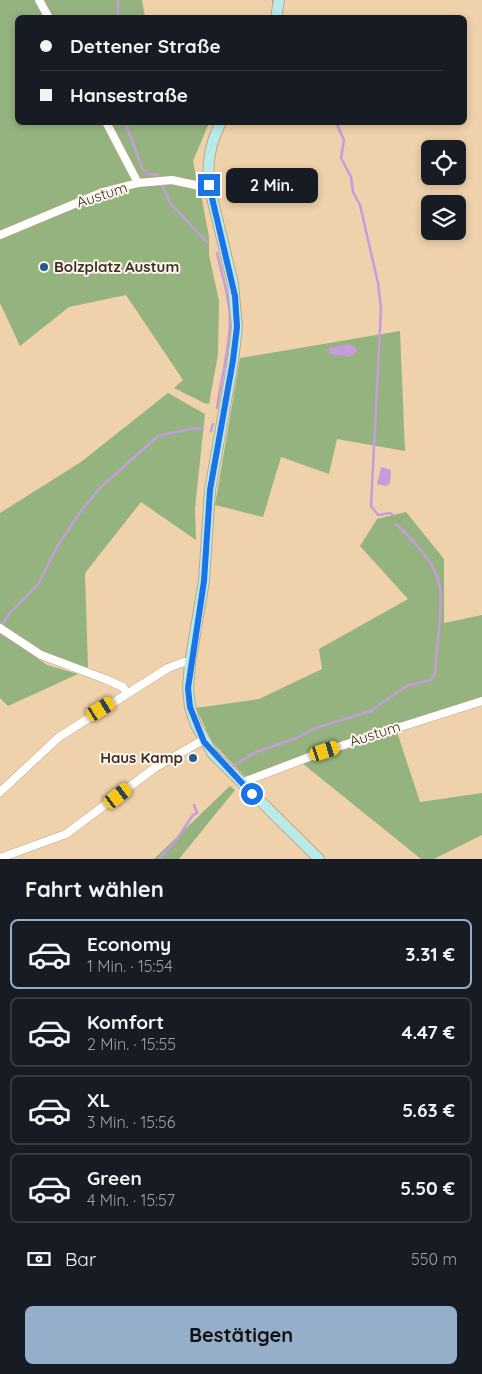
<!DOCTYPE html>
<html lang="de">
<head>
<meta charset="utf-8">
<style>
	body { margin:0; font-family:Quicksand,sans-serif; background:#20242c; color:#f1f3f6; height:100vh; display:flex; flex-direction:column; font-size:19px; white-space:nowrap }
	* { box-sizing:border-box; margin:0 }
	p { font-size:16px; color:#9ea1a6 }
	.icon { flex:none; width:28px; height:28px; fill:none; stroke:currentColor; stroke-width:2; stroke-linecap:round; stroke-linejoin:round }
	.map { position:relative; height:859px; overflow:hidden }
	.drawer { display:flex; flex-direction:column; background:#171b24; flex:1 }
	.drawer>* { flex:none }
	.hud { position:absolute; left:15px; top:15px; width:452px; height:110px; border-radius:8px; box-shadow:0 2px 8px #0003; display:grid; align-content:center; height:110px; padding:0 25px; background:#171b24 }
	.fabs { position:absolute; left:421px; top:140px; display:grid; gap:10px }
	.fabs a { display:grid; place-items:center; width:45px; height:45px; border-radius:8px; background:#171b24; box-shadow:0 2px 8px #0003; font-size:25px }
	.end { position:absolute; width:22px; height:22px; margin:-11px; border:6px solid #1a73e8; background:#fff; box-shadow:0 0 0 2px #fff }
	.from { border-radius:50% }
	.bubble { position:absolute; height:35px; border-radius:8px; background:#171b24; box-shadow:0 2px 8px #0003; font-size:16px; font-weight:700; line-height:35px; text-align:center }
	.car { position:absolute; width:15px; height:30px; margin:-15px -8px; border-radius:6px; box-shadow:0 0 4px 1px #0007; background:linear-gradient(#f5c518 24%,#345 0 40%,#f5c518 0 76%,#345 0 86%,#f5c518 0) }
	.hud b { display:flex; align-items:center; gap:18px; height:48px; font-size:19px }
	.hud b+b { border-top:1px solid #363941 }
	.hud i { width:12px; height:12px; background:#f1f3f6 }
	ul { padding:0; list-style:none }
	li { display:flex; align-items:center; gap:15px; height:70px; margin:0 10px 8px; padding:0 15px; border:2px solid #363941; border-radius:8px }
	li div { flex:1 }
	li b { display:block; font-size:19px }
	li em { font-style:normal; font-weight:700 }
	li.active { border-color:#95aec9 }
	li>.icon { width:45px; height:45px; stroke-width:1.5 }
	h2 { padding:0 25px; font-size:22px; line-height:60px }
	.pay { display:flex; align-items:center; gap:12px; height:55px; padding:0 25px; font-size:19px }
	.pay p { margin-inline-start:auto }
	.action { display:flex; gap:10px; margin-top:auto; padding:10px 25px }
	.action a { flex:1; height:58px; border-radius:8px; background:#95aec9; color:#111; font-size:20px; font-weight:700; line-height:58px; text-align:center }
	.map>svg:first-child { display:block }
</style>
</head>
<body>
<div class="map">
<svg width="482" height="859" viewBox="0 0 482 859">
	<rect width="100%" height="100%" fill="#efd1ab"/>
	<g fill="#94b37e">
		<polygon points="0,0 142,0 145,17 18,18 18,122 209,123 193,161 197,183 139,181 0,232"/>
		<polygon points="172,182 200,189 209,237 209,255 219,301 218,354 209,404 204,403 174,388 183,380 126,295 69,307 20,346 0,303 0,239 103,194 139,186"/>
		<polygon points="400,331 405,451 337,439 329,474 281,457 263,517 215,505 240,358"/>
		<polygon points="168,393 205,414 195,508 196,540 141,502 85,573 88,668 51,658 0,624 0,513 81,462"/>
		<polygon points="406,512 444,559 444,623 482,615 482,698 393,725 245,777 212,742 196,708 259,699 322,669 319,649 408,599 360,546 377,519"/>
		<polygon points="0,632 47,665 78,674 8,706 0,698"/>
		<polygon points="396,729 420,802 482,793 482,835 434,859 421,859 302,763"/>
		<polygon points="230,786 235,790 179,859 154,859"/>
	</g>
	<g fill="#c59ddc">
		<polygon points="349,344 355,347 357,351 350,357 330,354 328,348"/>
		<polygon points="381,467 391,470 390,484 386,486 377,484"/>
	</g>
	<g fill="none" stroke-linecap="round" stroke-linejoin="round">
		<g stroke="#c59ddc" stroke-width="2.5">
			<polyline points="118,0 118,18"/>
			<polyline points="273,0 274,5"/>
			<polyline points="284,18 284,16"/>
			<polyline points="125,122 142,168 147,174 158,175 170,203 207,242"/>
			<polyline points="336,122 344,140 341,158 351,177 353,192 360,205 378,283 381,309 371,506 378,515 390,513 393,515"/>
			<path d="M217,253C222,275 230,299 230,323C229,352 221,379 217,408"/>
			<polyline points="211,431 213,424"/>
			<polyline points="1,627 9,614 39,583 58,545 83,508 101,487 158,436 194,428 203,429"/>
			<path d="M233,766L256,752L297,738L313,729L371,711L406,686L431,680L435,674C436,650 443,610 440,588C437,564 413,540 396,524"/>
			<polyline points="159,859 177,839 193,815 197,813 194,805"/>
		</g>
		<defs>
			<g id="street">
				<polyline points="39,0 49,18"/>
				<polyline points="106,122 138,183"/>
				<polyline points="0,235 103,192 138,183 172,180 200,186 209,185"/>
				<polyline points="0,628 41,655 105,679 123,687 127,693"/>
				<polyline points="241,783 325,751 482,701"/>
				<polyline points="0,792 59,737 168,668 184,662 190,663"/>
				<polyline points="0,858 66,834 156,767 203,740"/>
			</g>
			<g id="secondary">
				<polyline points="276,18 279,0"/>
				<path d="M221,122C210,144 207,161 209,185L233,284L237,327L233,361L210,490L204,581L190,663L188,688L190,707L196,725L213,754L319,859"/>
			</g>
		</defs>
		<use href="#street" stroke="#c3a681" stroke-width="9"/>
		<use href="#secondary" stroke="#c3a681" stroke-width="12"/>
		<use href="#street" stroke="#fff" stroke-width="8"/>
		<use href="#secondary" stroke="#b6ebea" stroke-width="10"/>
	</g>
	<g fill="none" stroke-linecap="round" stroke-linejoin="round">
		<polyline stroke="#1a73e8" stroke-width="6" points="209,185 235,296 237,327 233,360 210,490 204,581 188,688 190,707 204,742 252,794"/>
	</g>
	<g fill="#255992" stroke="#fcf6ef" stroke-width="2">
		<circle cx="44" cy="267" r="5"/>
		<circle cx="193" cy="758" r="5"/>
	</g>
	<g text-anchor="middle" stroke-width="4" stroke-linejoin="round" paint-order="stroke">
		<g font-size="15" fill="#3d3122" stroke="#fcf6ef">
			<text transform="translate(102 195) rotate(-18)" y="5">Austum</text>
			<text transform="translate(375 734) rotate(-18)" y="5">Austum</text>
		</g>
		<g font-size="15" font-weight="bold" fill="#3d3122" stroke="#fcf6ef" text-anchor="start">
			<text x="54" y="272">Bolzplatz Austum</text>
			<text x="183" y="763" text-anchor="end">Haus Kamp</text>
		</g>
	</g>
</svg>
<div class="fabs">
<a><svg class="icon" aria-label="locate" viewBox="0 0 24 24"><circle cx="12" cy="12" r="6"/><path d="M12 2v4M12 18v4M2 12h4M18 12h4"/></svg></a>
<a><svg class="icon" aria-label="layers" viewBox="0 0 24 24"><path d="M12 4l9 5-9 5-9-5zM3 14l9 5 9-5"/></svg></a>
</div>
<i class="end from" style="left:252px;top:794px"></i>
<i class="end" style="left:209px;top:185px"></i>
<div class="bubble" style="left:226px;top:168px;width:92px">2 Min.</div>
<i class="car" style="left:101px;top:709px;rotate:58deg"></i>
<i class="car" style="left:325px;top:751px;rotate:72deg"></i>
<i class="car" style="left:118px;top:796px;rotate:52deg"></i>
<div class="hud">
<b><i class="from"></i>Dettener Straße</b>
<b><i></i>Hansestraße</b>
</div>
</div>
<section class="drawer">
<h2>Fahrt wählen</h2>
<ul>
<li class="active"><svg class="icon" aria-label="car" viewBox="0 0 24 24"><path d="M5 17H2v-5l4-1 3-4h7l3 4 3 1v5h-3M9 17h6M6 11h13"/><circle cx="7" cy="17" r="2"/><circle cx="17" cy="17" r="2"/></svg><div><b>Economy</b><p>1 Min. · 15:54</p></div><em>3.31 €</em></li>
<li><svg class="icon" aria-label="car" viewBox="0 0 24 24"><path d="M5 17H2v-5l4-1 3-4h7l3 4 3 1v5h-3M9 17h6M6 11h13"/><circle cx="7" cy="17" r="2"/><circle cx="17" cy="17" r="2"/></svg><div><b>Komfort</b><p>2 Min. · 15:55</p></div><em>4.47 €</em></li>
<li><svg class="icon" aria-label="car" viewBox="0 0 24 24"><path d="M5 17H2v-5l4-1 3-4h7l3 4 3 1v5h-3M9 17h6M6 11h13"/><circle cx="7" cy="17" r="2"/><circle cx="17" cy="17" r="2"/></svg><div><b>XL</b><p>3 Min. · 15:56</p></div><em>5.63 €</em></li>
<li><svg class="icon" aria-label="car" viewBox="0 0 24 24"><path d="M5 17H2v-5l4-1 3-4h7l3 4 3 1v5h-3M9 17h6M6 11h13"/><circle cx="7" cy="17" r="2"/><circle cx="17" cy="17" r="2"/></svg><div><b>Green</b><p>4 Min. · 15:57</p></div><em>5.50 €</em></li>
</ul>
<div class="pay"><svg class="icon" aria-label="cash" viewBox="0 0 24 24"><path d="M3 7h18v10H3z"/><circle cx="12" cy="12" r="2"/></svg>Bar<p>550 m</p></div>
<div class="action"><a>Bestätigen</a></div>
</section>
</body>
</html>
